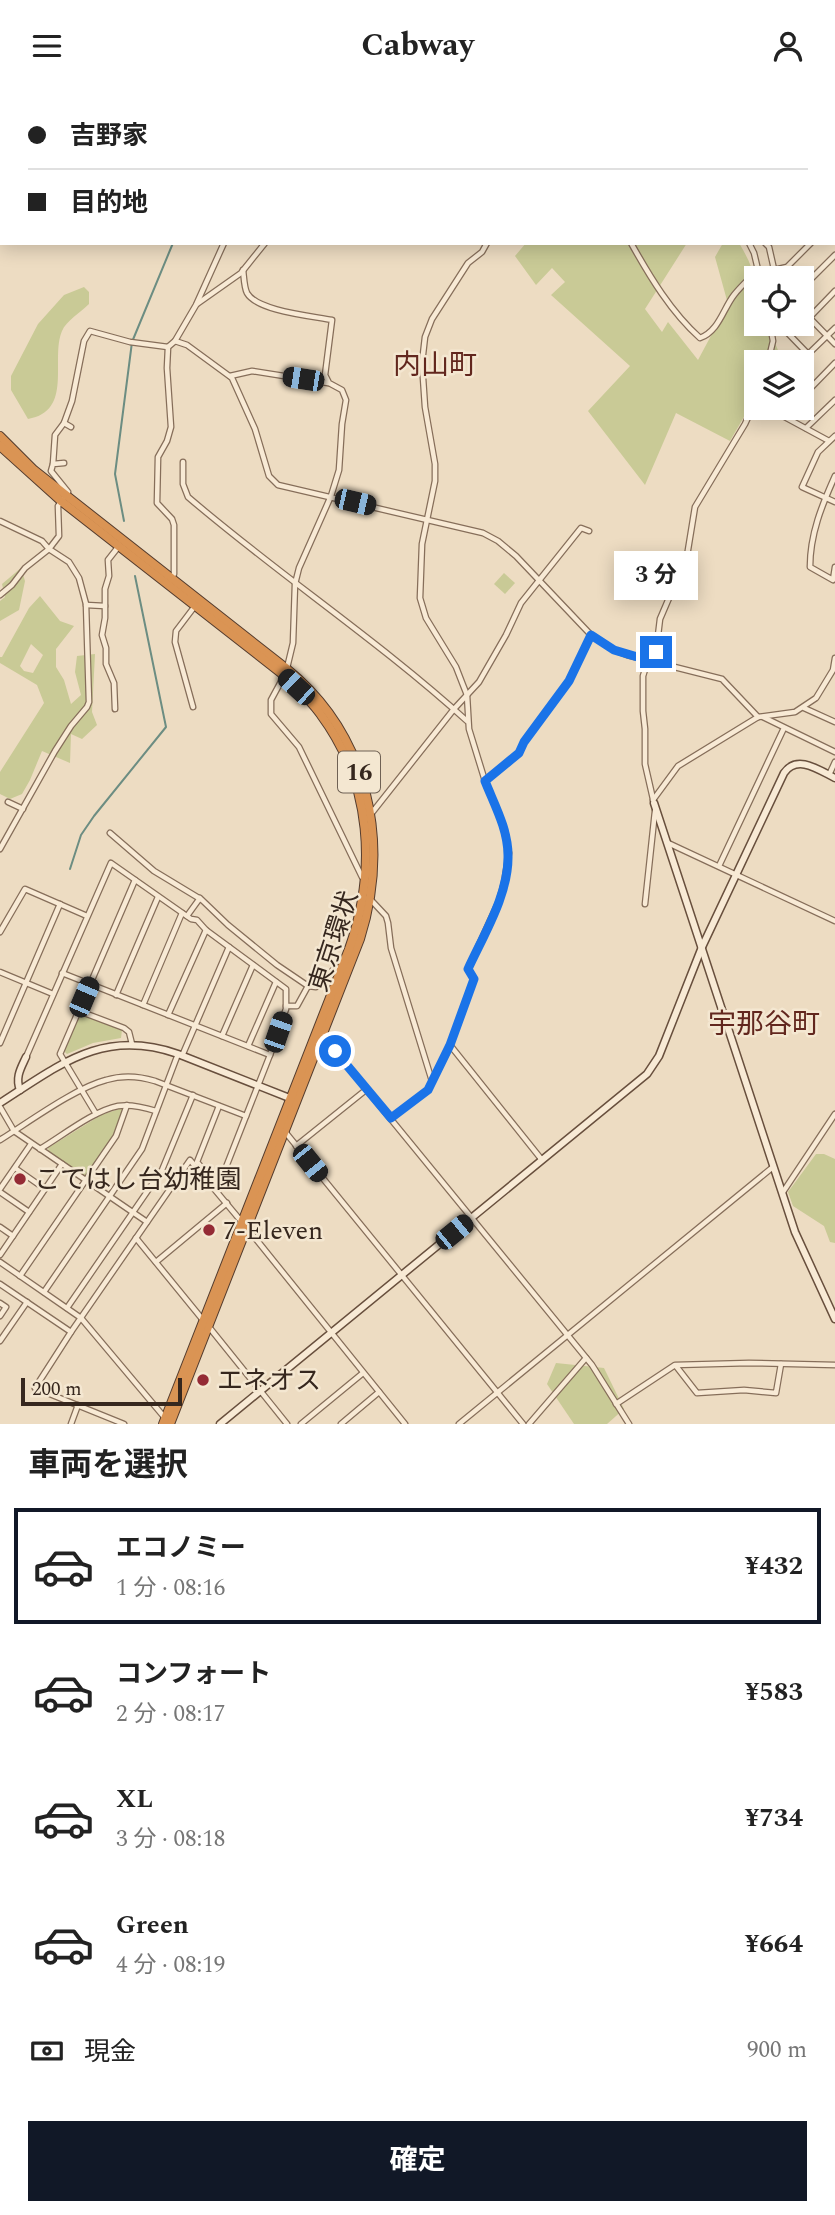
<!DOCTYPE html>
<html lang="ja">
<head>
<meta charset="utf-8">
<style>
	body { margin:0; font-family:Spectral,"Noto Sans JP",serif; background:#f2f2f2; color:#222; height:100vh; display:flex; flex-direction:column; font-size:26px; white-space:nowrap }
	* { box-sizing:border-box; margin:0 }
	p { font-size:23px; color:#767676 }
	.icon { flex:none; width:38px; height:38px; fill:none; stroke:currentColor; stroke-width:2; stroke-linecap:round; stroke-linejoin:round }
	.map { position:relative; height:1333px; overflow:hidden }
	.side { display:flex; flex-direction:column; background:#fff; flex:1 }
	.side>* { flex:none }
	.top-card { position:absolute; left:0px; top:0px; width:836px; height:154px; box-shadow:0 4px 18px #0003; display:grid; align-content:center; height:154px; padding:0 28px; background:#fff }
	.fabs { position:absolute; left:744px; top:175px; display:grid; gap:14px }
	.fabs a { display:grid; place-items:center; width:70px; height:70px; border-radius:0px; background:#fff; box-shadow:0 4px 18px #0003; font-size:35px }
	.scale { position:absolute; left:21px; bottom:18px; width:161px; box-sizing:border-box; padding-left:7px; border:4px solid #36271e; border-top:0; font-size:19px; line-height:24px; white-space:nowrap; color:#36271e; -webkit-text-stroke:5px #f4e7d1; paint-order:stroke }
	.end { position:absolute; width:32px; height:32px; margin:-16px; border:9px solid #1a73e8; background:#fff; box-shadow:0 0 0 4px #fff }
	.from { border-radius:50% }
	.bubble { position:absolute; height:49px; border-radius:0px; background:#fff; box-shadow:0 4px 18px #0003; font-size:23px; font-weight:700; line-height:49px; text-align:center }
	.car { position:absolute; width:21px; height:42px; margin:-21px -10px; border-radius:9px; box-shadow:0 0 5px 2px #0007; background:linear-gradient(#222 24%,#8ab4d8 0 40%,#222 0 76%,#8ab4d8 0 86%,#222 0) }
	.top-card b { display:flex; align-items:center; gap:24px; height:66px; font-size:26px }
	.top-card b+b { border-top:2px solid #e0e0e0 }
	.top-card i { width:18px; height:18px; background:#222 }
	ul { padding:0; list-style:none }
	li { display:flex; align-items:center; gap:21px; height:116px; margin:0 14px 10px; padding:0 14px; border:4px solid transparent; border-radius:0px }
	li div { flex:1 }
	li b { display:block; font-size:26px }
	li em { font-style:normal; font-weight:700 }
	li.active { border-color:#111827 }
	li>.icon { width:63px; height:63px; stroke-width:1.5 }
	h2 { padding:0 28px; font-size:32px; line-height:84px }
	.pay { display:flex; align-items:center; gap:18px; height:77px; padding:0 28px; font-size:26px }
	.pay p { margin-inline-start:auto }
	.primary-button { display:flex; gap:14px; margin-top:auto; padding:14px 28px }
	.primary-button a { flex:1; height:80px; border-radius:0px; background:#111827; color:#fff; font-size:28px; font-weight:700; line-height:80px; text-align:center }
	header { display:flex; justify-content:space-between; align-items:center; height:91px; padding:0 28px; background:#fff; font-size:32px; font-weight:700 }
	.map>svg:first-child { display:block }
</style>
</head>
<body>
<header><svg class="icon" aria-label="menu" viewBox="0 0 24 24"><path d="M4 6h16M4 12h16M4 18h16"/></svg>Cabway<svg class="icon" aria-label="person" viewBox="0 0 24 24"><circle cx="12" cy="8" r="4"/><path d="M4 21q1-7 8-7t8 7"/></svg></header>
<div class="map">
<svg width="835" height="1333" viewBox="0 0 835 1333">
	<rect width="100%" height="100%" fill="#eddcc2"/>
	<g fill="#c9ca96" fill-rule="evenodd">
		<path d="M526,152H687L645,218L662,241L668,231L698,269L728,213L715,166L723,152H739C759,185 756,196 756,233H767L780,264L776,271H756V305L730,350L676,322L645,394L588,320L630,275L551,204L565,191L552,177L536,194L515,165Z"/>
		<path d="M84,196L89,201V213C81,221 66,230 62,240C50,268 74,320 28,328L11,299V285L38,233L64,204Z"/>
		<polygon points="21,477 25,490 19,519 0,530 0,510 5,506 2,493"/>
		<polygon points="504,482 515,492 505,503 494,493"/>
		<path d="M40,505L60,530L74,535L56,558V576L64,589L71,613L81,604L75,581L77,565L95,563L92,621L97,634L82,648L71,643L70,672L42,660L30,689L22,703L10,708L0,703V681L44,612L37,594L0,572V566H2L29,517ZM31,553L43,564L33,582L24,580L20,575Z"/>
		<polygon points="83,923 122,939 121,947 93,952 67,963 64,960 79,924"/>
		<polygon points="122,1017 124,1019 114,1046 87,1084 84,1085 49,1061 48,1057 101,1024"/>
		<polygon points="816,1063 824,1063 835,1068 835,1152 830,1151 824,1135 793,1115 788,1101"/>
		<polygon points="556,1272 604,1277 624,1318 607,1333 574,1333 547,1293"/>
	</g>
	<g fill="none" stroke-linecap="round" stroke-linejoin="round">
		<g stroke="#6c8d82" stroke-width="2">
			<polyline points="123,0 124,2"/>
			<polyline points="124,430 115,383 132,251 173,152"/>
			<polyline points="70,778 81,744 94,725 166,636 135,485"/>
		</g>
		<defs>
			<g id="street">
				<polyline points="176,0 176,2"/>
				<polyline points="494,0 494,2"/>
				<polyline points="588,0 591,2"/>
				<polyline points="333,2 335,0"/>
				<polyline points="522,2 522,0"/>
				<polyline points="804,2 805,0"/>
				<polyline points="0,53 2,53"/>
				<polyline points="835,129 835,128"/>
				<path d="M631,152C650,186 671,221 700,247C719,240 723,218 734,204C741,195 750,187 758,179"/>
				<polyline points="749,152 754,162 760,187"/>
				<polyline points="765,152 769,156 776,187"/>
				<path d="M243,179C244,186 244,196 247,202C257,220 312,225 332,229L325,284L329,292L342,299L346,309L342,333L339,379L331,405L299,477L295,493L293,552L287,577"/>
				<polyline points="774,179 787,176 811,152"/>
				<polyline points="802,197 835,164"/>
				<polyline points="197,213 241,182 265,152"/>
				<polyline points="802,219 835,253"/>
				<polyline points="809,227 835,200"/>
				<polyline points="779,233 808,263"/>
				<polyline points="175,250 187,254 232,287 255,338 269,385 278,394 483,442 498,450 516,465 591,544 614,559 627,564 722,588 758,626"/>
				<polyline points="768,271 773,250 770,233"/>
				<polyline points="800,271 835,237"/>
				<polyline points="230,285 252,280 328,292"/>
				<polyline points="802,306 835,272"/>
				<polyline points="768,317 829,350"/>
				<polyline points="782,324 790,317"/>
				<polyline points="64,332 71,336"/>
				<polyline points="806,337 835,309"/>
				<polyline points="835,345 818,361 802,396 835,411"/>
				<path d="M183,371V393L188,406C279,484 379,550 467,630"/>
				<polyline points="53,373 55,344 64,332 72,310 84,250 90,240 130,251 168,256"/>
				<path d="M835,385C822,414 810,443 810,476L833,489L835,476"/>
				<polyline points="0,430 42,450 49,458 69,471 79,487 86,513 89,611 87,616 71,635 55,660 0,758"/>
				<polyline points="172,486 174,483 174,434 172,428 157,412 158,366 167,350 171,336 167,277 168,256 175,250 196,214 224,152"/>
				<polyline points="0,504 12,494 25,477 49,458 59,445 58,415 68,401 51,380 53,373 64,372"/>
				<polyline points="86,514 105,515"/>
				<polyline points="648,569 643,585 643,620 645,638 645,673 653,708"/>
				<polyline points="651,570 656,561 660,528 687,465 695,416 745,333 756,309"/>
				<polyline points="284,585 271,609 271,623 299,656 362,786"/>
				<polyline points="193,616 175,551 176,540 195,515"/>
				<polyline points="804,617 835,631"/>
				<polyline points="115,618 114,592 106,573 106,557 102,544 105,527 105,498 109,485 108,469 119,455"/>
				<polyline points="763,626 835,661"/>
				<polyline points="829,684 835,671"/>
				<polyline points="485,690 519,662 524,651 569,590 591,544"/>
				<polyline points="653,709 678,675 758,626 795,621 816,607 833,579 835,567"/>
				<polyline points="8,711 23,718"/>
				<polyline points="371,723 454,618 479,591 506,544 521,512 581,437 589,440"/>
				<polyline points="110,742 154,780 202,809 228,834 277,874 308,895 316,896 334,878 342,876"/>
				<polyline points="668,752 835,830"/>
				<polyline points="719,775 784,637"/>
				<polyline points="371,809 386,825 388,832 391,857 432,990"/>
				<polyline points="645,813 655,720"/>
				<polyline points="187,825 200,807"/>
				<polyline points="0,841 25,798 87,825"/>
				<polyline points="0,881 53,903"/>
				<polyline points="62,882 270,964"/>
				<polyline points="116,904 158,806"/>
				<polyline points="143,914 182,822"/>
				<polyline points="286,915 297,915 308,895"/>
				<polyline points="79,920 124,937 129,941 132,953"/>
				<polyline points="168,924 206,839"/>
				<polyline points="322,944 592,1274 629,1333"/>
				<polyline points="222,945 253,874"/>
				<polyline points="0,952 60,813"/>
				<polyline points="450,954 542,1069"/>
				<polyline points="248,955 276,891"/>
				<polyline points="182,965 229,856"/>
				<polyline points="26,966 111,772 191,828 197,829 206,839 286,898 286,918 270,964 217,1099"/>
				<polyline points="0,1016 14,1040 147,1131"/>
				<polyline points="96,1023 60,963 135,789"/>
				<polyline points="391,1027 428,999 450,954 474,888 468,878 499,810 504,792 509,762 503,734 485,690 469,638 467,604 463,594 456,576 426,527 420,507 422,453 435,390 435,373 425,316 422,272 425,246 432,228 468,172 482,161 487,152"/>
				<polyline points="286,1042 523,1333"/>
				<path d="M0,1049C29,1031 75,997 106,989C122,984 139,985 155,990L246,1025"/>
				<polyline points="296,1055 367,998"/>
				<path d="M40,1058C62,1045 93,1020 118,1015C131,1013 143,1016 156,1020"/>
				<polyline points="15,1077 45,1098"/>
				<polyline points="203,1083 203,1078 197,1071 219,1015"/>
				<polyline points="0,1098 31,1053"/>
				<polyline points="0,1101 29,1121"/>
				<polyline points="783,1101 835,1023"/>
				<polyline points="0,1136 13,1145"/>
				<polyline points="247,1137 405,1333"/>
				<polyline points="136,1147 203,1229"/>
				<polyline points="0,1164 62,1073"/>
				<polyline points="0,1171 81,1227 165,1327"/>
				<polyline points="156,1171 227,1112"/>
				<polyline points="20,1185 116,1045 127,1014"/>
				<polyline points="0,1193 71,1241"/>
				<polyline points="44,1201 142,1058 178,963"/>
				<polyline points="0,1212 6,1216 0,1225"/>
				<polyline points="67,1217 162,1079 193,1004"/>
				<polyline points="209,1236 287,1333"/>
				<polyline points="0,1250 27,1211"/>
				<polyline points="676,1275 697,1302 744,1299 776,1302 781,1273"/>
				<polyline points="616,1313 675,1274 749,1272 835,1274"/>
				<polyline points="71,1333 78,1314"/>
				<polyline points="124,1333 35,1297 71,1241 190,1069 241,1130"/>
				<polyline points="301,1333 363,1282"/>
				<polyline points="341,1333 379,1301"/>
				<polyline points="459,1333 773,1076"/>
				<polyline points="529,1333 586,1267"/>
			</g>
			<g id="secondary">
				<polyline points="70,2 71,0"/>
				<polyline points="0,129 2,126"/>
				<polyline points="654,712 795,1141 835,1228"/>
				<path d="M20,999C15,986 21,977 26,966"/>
				<path d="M0,1012C61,973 103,937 178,963L292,1008"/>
				<path d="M220,1333L647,983L659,965L702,856L784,682C797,663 819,679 835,687"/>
			</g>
			<g id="highway">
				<path d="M0,345L34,379L287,578C368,644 391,750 360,848L170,1333"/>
				<path d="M0,355L61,410L281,582C295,595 310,608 321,624C372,693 377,779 349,858L163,1333"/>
			</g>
		</defs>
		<use href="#street" stroke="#866e5a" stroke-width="7"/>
		<use href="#secondary" stroke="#684f3d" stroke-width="9"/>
		<use href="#highway" stroke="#543c2e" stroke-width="10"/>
		<use href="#street" stroke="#f8ead5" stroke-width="4.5"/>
		<use href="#secondary" stroke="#f8ead5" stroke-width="6"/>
		<use href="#highway" stroke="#da9454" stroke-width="8"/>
	</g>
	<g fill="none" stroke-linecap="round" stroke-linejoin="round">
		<path stroke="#1a73e8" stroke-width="9" d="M335,960L391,1027L428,999L450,954L474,888L468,878C484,843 509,803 508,764C508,738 494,713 485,690L519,662L524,651L569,590L591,544L614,559L651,570L656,561"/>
	</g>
	<g fill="#942b35" stroke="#f4e7d1" stroke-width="2.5">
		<circle cx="20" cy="1088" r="7"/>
		<circle cx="209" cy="1139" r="7"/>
		<circle cx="203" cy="1289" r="7"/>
	</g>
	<g text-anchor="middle" stroke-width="5" stroke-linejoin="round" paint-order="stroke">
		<rect fill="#f4e7d1" stroke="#6f6154" stroke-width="2" x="338" y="660.5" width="42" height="41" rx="5"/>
		<g font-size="24" font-weight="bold" fill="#36271e">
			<text x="359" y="689">16</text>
		</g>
		<g font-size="26" fill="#36271e" stroke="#f4e7d1">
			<text transform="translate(333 850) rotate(-72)" y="9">東京環状</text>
		</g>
		<g font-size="26" fill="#36271e" stroke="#f4e7d1" text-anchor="start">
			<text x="34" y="1097">こてはし台幼稚園</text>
			<text x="223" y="1148">7-Eleven</text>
			<text x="217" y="1298">エネオス</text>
		</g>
		<g font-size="28" fill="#62271e" stroke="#f4e7d1">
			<text x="435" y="283">内山町</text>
			<text x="764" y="942">宇那谷町</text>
		</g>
	</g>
</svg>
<div class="fabs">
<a><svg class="icon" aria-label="locate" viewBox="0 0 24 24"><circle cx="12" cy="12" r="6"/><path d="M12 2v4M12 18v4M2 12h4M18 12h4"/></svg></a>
<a><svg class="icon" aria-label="layers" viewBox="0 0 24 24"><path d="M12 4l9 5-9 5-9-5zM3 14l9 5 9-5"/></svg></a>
</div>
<div class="scale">200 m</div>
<i class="end from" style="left:335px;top:960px"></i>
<i class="end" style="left:656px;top:561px"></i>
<div class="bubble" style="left:614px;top:460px;width:84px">3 分</div>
<i class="car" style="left:303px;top:288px;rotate:279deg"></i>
<i class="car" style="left:355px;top:411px;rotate:103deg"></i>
<i class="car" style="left:296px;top:596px;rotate:313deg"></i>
<i class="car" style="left:84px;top:906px;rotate:23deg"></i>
<i class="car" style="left:278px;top:941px;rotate:19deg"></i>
<i class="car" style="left:310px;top:1072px;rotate:141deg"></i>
<i class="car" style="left:454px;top:1141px;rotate:51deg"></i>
<div class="top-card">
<b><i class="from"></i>吉野家</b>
<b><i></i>目的地</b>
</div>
</div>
<section class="side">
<h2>車両を選択</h2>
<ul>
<li class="active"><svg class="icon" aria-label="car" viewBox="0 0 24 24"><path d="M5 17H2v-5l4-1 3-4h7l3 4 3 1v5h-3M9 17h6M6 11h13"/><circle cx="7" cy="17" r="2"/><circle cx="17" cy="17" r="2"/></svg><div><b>エコノミー</b><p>1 分 · 08:16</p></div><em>¥432</em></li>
<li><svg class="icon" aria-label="car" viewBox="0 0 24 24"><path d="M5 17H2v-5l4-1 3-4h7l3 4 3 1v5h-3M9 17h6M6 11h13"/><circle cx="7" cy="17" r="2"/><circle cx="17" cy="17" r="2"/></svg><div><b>コンフォート</b><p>2 分 · 08:17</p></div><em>¥583</em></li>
<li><svg class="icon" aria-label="car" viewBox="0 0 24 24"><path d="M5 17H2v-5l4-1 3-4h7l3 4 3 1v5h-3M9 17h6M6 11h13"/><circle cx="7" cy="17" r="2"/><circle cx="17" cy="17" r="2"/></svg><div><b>XL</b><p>3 分 · 08:18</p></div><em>¥734</em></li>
<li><svg class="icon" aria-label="car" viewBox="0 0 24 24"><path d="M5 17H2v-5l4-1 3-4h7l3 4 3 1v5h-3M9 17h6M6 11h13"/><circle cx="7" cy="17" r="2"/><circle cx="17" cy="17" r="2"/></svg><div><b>Green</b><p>4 分 · 08:19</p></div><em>¥664</em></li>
</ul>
<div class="pay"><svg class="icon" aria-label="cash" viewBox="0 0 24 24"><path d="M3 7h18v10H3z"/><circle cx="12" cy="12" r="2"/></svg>現金<p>900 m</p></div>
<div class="primary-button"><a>確定</a></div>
</section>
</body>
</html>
